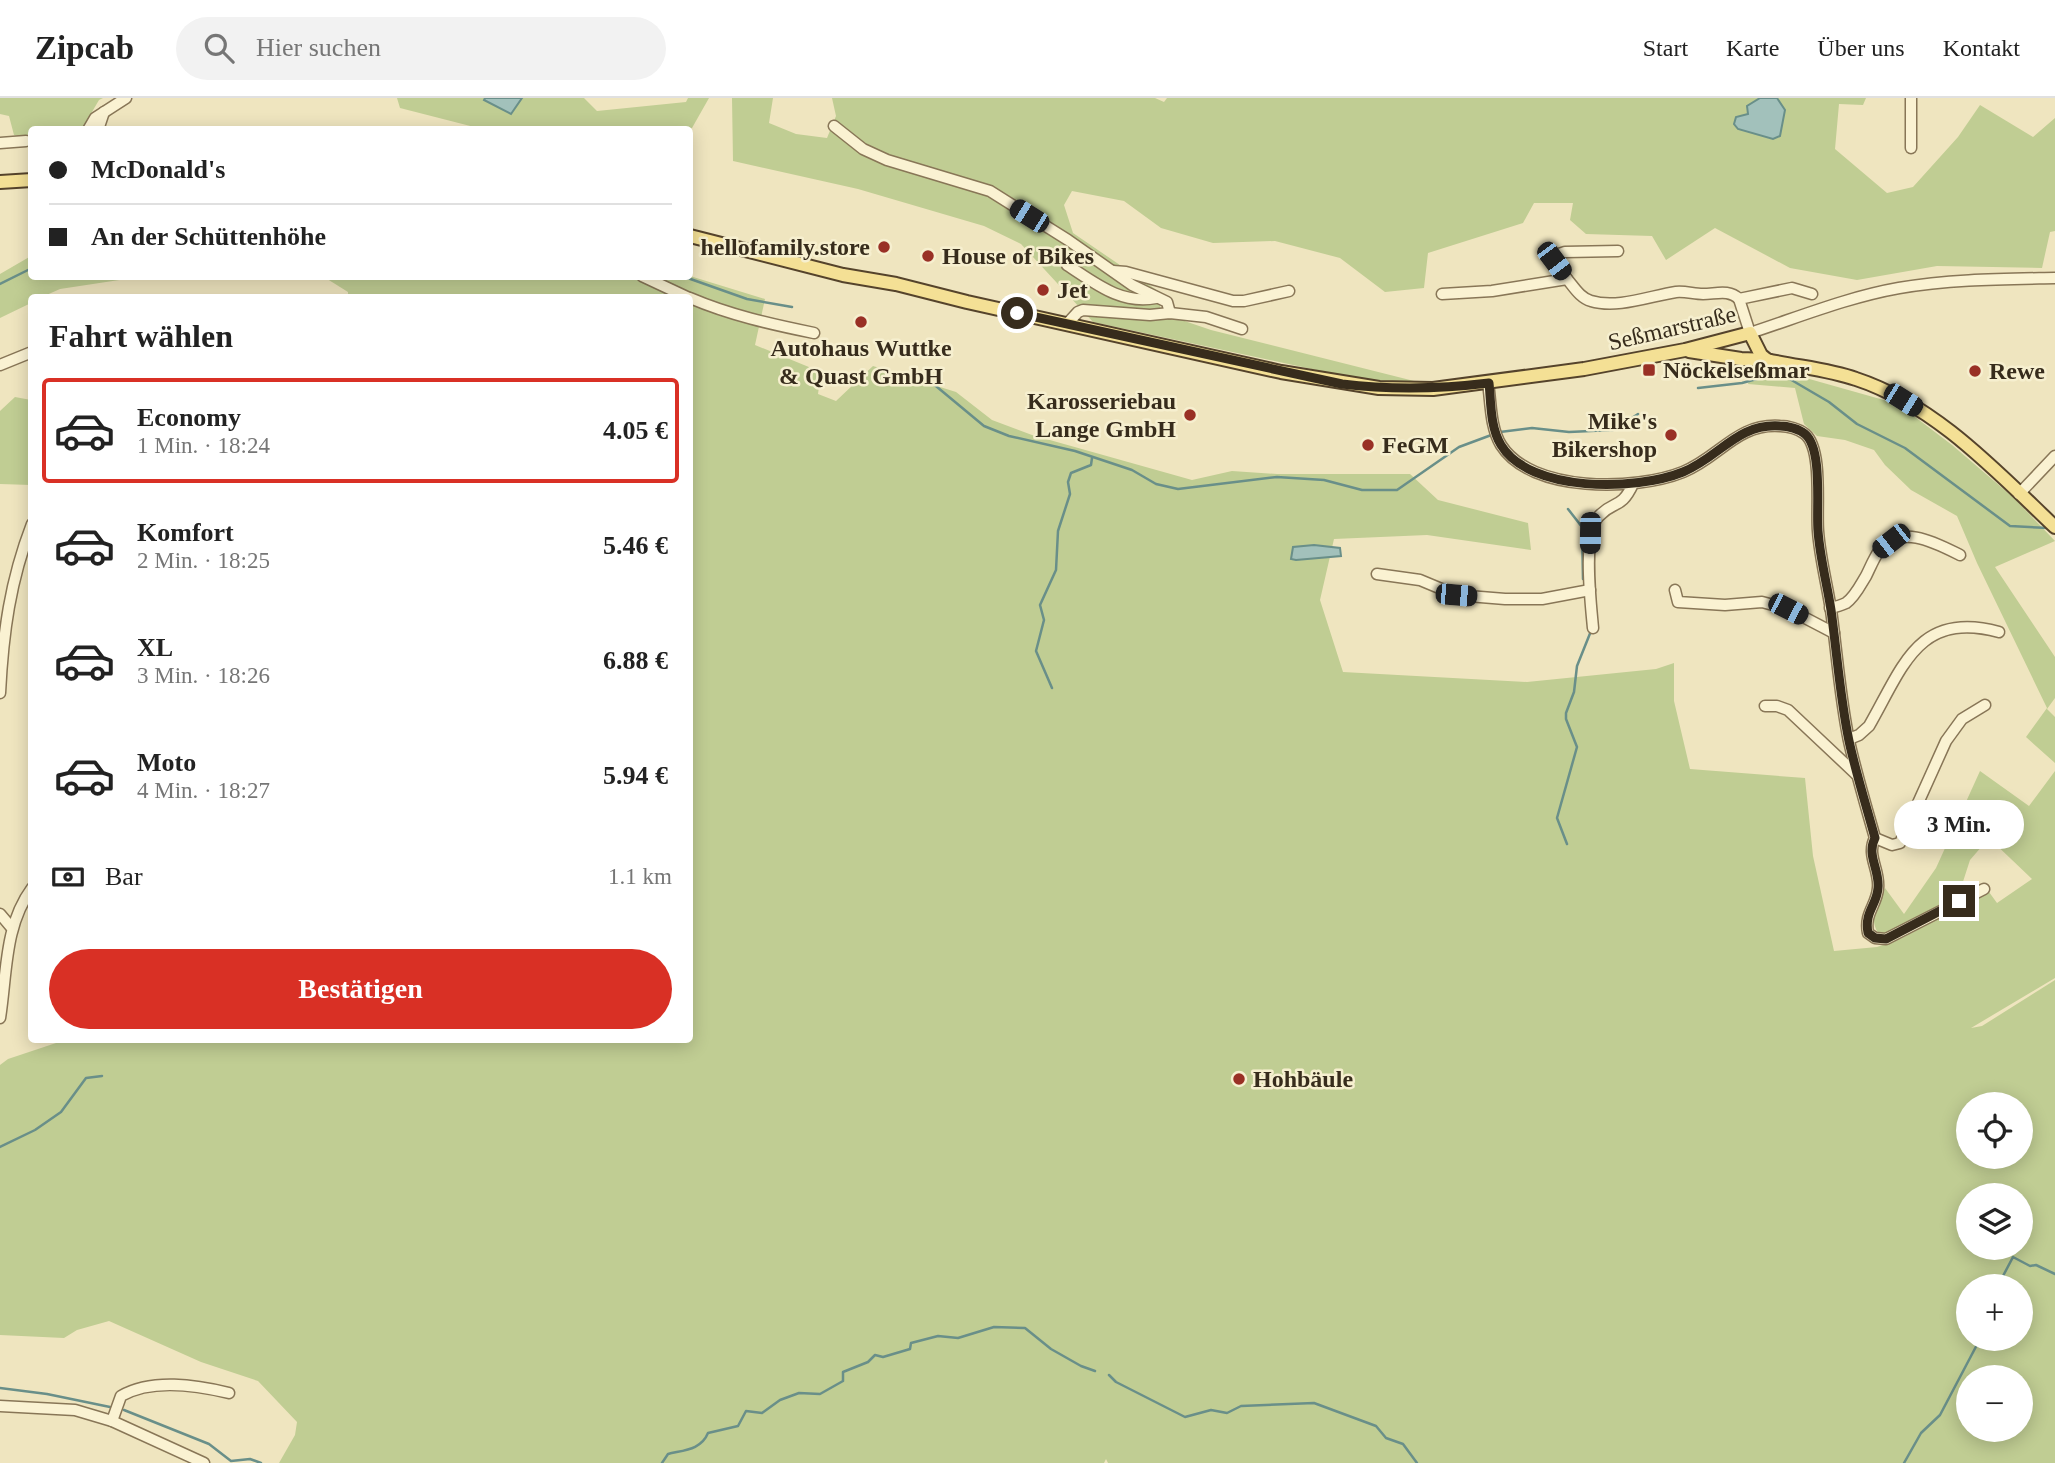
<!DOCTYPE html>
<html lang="de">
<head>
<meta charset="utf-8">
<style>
	body { margin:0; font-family:"Times New Roman",serif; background:#f2f2f2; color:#222; height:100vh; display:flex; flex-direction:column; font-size:26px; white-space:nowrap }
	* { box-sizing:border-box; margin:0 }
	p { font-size:23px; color:#767676 }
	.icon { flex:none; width:38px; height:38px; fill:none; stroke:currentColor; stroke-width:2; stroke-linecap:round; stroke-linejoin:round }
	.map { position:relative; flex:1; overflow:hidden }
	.details { position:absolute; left:28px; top:196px; width:665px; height:749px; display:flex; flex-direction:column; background:#fff; border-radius:7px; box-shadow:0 4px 18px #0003 }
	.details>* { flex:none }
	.guide { position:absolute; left:28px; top:28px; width:665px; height:154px; border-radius:7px; box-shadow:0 4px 18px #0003; display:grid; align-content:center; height:154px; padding:0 21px; background:#fff }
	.fabs { position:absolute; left:1956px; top:994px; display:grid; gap:14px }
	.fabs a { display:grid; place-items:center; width:77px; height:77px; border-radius:50%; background:#fff; box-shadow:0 4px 18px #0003; font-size:35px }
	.end { position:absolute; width:32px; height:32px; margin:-16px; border:9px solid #372c1c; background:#fff; box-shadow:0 0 0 4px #fff }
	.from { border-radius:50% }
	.bubble { position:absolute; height:49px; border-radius:24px; background:#fff; box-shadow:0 4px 18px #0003; font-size:23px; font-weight:700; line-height:49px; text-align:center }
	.car { position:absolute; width:21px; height:42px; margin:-21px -10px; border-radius:9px; box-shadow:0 0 5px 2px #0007; background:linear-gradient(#222 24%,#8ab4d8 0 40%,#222 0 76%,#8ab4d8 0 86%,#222 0) }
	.guide b { display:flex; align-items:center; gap:24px; height:66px; font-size:26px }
	.guide b+b { border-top:2px solid #e0e0e0 }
	.guide i { width:18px; height:18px; background:#222 }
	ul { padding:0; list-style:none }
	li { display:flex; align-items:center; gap:21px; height:105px; margin:0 14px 10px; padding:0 7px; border:4px solid transparent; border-radius:7px }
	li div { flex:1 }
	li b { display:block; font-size:26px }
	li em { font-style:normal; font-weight:700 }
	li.active { border-color:#d93025 }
	li>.icon { width:63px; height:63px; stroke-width:1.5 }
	h2 { padding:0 21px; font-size:32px; line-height:84px }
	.pay { display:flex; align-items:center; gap:18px; height:77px; padding:0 21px; font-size:26px }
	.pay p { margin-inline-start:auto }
	.primary-button { display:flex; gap:14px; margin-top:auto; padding:14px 21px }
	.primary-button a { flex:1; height:80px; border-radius:42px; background:#d93025; color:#fff; font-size:28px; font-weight:700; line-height:80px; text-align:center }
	header { display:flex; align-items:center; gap:42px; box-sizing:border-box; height:98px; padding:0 35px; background:#fff; border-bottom:2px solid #e0e0e0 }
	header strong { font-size:33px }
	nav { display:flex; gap:38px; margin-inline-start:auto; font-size:24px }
	.search { width:490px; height:63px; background:#f2f2f2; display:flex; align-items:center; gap:18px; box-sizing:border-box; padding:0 24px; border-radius:38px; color:#767676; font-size:26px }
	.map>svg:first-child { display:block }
</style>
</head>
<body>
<header>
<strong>Zipcab</strong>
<div class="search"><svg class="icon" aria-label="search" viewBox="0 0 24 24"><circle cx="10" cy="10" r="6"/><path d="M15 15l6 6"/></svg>Hier suchen</div>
<nav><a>Start</a><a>Karte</a><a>Über uns</a><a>Kontakt</a></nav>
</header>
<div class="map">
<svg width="2055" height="1365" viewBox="0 0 2055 1365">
	<rect width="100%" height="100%" fill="#efe5bf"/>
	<g fill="#c0cd93" fill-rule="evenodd">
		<polygon points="0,0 103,0 99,2 82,31 32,32 31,41 14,37 9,18 0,16"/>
		<polygon points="397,0 584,0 597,13 686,4 688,0 709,0 692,30 683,32 482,31 400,10"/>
		<polygon points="732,0 773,0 769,25 796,36 827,40 836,18 832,0 1155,0 1164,4 1167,0 1866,0 1863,7 1839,6 1835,51 1887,95 1913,89 1958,39 1980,7 2033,39 2055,20 2055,133 2050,134 2042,170 1937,168 1857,182 1790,170 1715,130 1666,162 1652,138 1586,136 1570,122 1573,105 1534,105 1523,125 1428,155 1424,190 1385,194 1340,160 1275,143 1213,145 1161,130 1124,103 1072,93 1064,107 1073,135 1158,193 1161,215 1211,232 1414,283 1367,283 1093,224 1021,146 984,128 858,91 733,63"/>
		<polygon points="31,158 32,178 139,179 60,191 42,199 32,200 31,205 0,220 0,176"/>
		<path d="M690,178L765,201L755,247L821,274L818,296L836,303L873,268L956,294L992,322L1032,337L1192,382L1232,373L1277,376H1410L1438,402L1528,425L1531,452L1427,437L1334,441L1320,502L1343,574L1527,584L1656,571L1674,565V603L1690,671L1805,680L1813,758L1834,853L1877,849L1900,841L1989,794L1997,805L2032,781L1989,740L1970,762L1959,796L1881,839C1867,822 1876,807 1885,790L1904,816L1936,770L1980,673L2029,708L2055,673V880L1971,930L1982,928L2055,882V1365H1108L1106,1361L1104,1365H279L295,1337L297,1324L258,1283L201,1264L109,1223L77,1232L64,1240L0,1237V967L8,961L59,944L60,942H690V200L348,199V194L324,179ZM1969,1006H2021V1059H1969ZM1969,1097H2021V1150H1969ZM1969,1188H2021V1241H1969ZM1969,1279H2021V1332H1969Z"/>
		<polygon points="1754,270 1781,273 1898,306 1952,347 2014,400 2055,443 1995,469 2055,559 2055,600 2047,611 2055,619 2055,665 2026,639 2047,610 1977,465 1957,418 1911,392 1885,367 1874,352 1845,342 1817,338 1804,326 1795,290 1748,286"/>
		<polygon points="15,299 31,302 31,387 0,386 0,313"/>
	</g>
	<g fill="#a2c1bb" stroke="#698f89" stroke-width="2">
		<polygon points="485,0 522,0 511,16 484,2"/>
		<polygon points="1760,0 1777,0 1785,12 1780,38 1773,41 1738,31 1734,26 1736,19 1748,16 1747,8"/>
		<polygon points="1314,447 1340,450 1341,458 1296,462 1291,461 1293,449"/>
	</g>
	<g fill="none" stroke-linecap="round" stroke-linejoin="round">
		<g stroke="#698f89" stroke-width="2.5">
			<polyline points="682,178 747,201 792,209"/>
			<polyline points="0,186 32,170"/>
			<polyline points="919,274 984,328 1009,338 1075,353 1132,372 1156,386 1178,391 1277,379 1324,382 1362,392 1397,392 1459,349 1494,336"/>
			<polyline points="1698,290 1742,285 1764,279 1788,280 1829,304 1857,326 1905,350 2010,428 2048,430"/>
			<polyline points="1500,334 1532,330 1569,334 1613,332 1638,316"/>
			<polyline points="1568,411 1582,429 1583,481"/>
			<polyline points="1052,590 1036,553 1044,522 1040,507 1056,472 1058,433 1070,396 1068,384 1071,375 1091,367 1092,360"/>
			<polyline points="1567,746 1557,720 1577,649 1566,621 1566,615 1574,594 1577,568 1591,533"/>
			<polyline points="0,1049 35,1032 61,1014 86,980 102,978"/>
			<polyline points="2002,1188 2003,1178 2013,1159 2030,1168 2036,1167 2055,1176"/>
			<polyline points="1109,1277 1116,1284 1185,1319 1211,1312 1227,1315 1241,1308 1314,1305 1376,1328 1386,1340 1403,1346 1417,1365"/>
			<polyline points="0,1290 47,1296 110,1309"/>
			<polyline points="124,1312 209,1346 231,1363 250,1361 261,1365"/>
			<path d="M662,1365L668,1356C684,1352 701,1352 708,1335L738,1328L746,1313L762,1315L780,1302L799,1295L820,1296L843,1283V1274L868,1264L875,1257L883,1259L910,1251L911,1245L938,1238L958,1240L994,1229L1025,1230L1051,1251L1081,1268L1095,1273"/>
			<polyline points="1904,1365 1921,1335 1940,1317 1980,1241"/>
		</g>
		<defs>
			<g id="minor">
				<polyline points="834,28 863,51 887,62 990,93 1068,142 1132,187 1167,204 1170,215"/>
				<polyline points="88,32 95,20 126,0"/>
				<polyline points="98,32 104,14"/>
				<polyline points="0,45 26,43"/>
				<polyline points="1911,50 1911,0"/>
				<path d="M1067,167C1095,185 1121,207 1156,200"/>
				<polyline points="1113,173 1126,174 1233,203 1244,203 1289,193"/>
				<polyline points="642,178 689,200"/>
				<polyline points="1567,181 1554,163 1556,157 1565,154 1618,153"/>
				<path d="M1442,196L1492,193L1567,181C1574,189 1580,200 1591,203C1617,211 1650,198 1676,194C1685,193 1694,196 1703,196C1716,196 1729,191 1739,201"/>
				<path d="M1812,196L1792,190L1739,201L1750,235C1799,219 1848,199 1899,190C1950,181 2003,181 2055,180"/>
				<path d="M690,200C730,217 770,226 814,235"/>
				<polyline points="1067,226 1078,214 1083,212 1150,217 1170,215 1206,219 1242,231"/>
				<polyline points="0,267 32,254"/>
				<path d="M1488,285C1491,304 1490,329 1501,347C1531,395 1636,393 1683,374C1720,359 1737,325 1780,328C1788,328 1799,331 1805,336C1823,351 1816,410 1818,433C1820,460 1827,486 1831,512C1837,555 1840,600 1849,643C1856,675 1866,708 1875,740C1866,757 1880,772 1878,790C1877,807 1864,815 1868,835L1875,840L1886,841L1984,791"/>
				<polyline points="2019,396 2055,358"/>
				<polyline points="1377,476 1420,482 1456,497 1505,501 1542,501 1590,492"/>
				<polyline points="1675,492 1678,504 1725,507 1762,504 1788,511 1834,535"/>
				<path d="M1830,510C1835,509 1842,507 1846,505C1855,499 1861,486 1866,478C1870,470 1874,460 1879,453C1900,425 1936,445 1960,457"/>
				<path d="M1593,530C1591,507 1582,434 1599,418C1614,402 1621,412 1633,386"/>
				<path d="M0,595C3,535 10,483 32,426"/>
				<polyline points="1765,608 1777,608 1788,612 1857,677"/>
				<path d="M1849,641L1859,637L1869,628C1903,569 1918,512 1999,534"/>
				<polyline points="1875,740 1892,747 1900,745 1946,643 1962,621 1985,607"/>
				<polyline points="0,816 11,829"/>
				<path d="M0,920C7,876 4,828 32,790"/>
				<polyline points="0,1308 75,1312 112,1323 204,1365"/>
				<path d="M112,1323L121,1298C152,1280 196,1287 229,1295"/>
			</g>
			<g id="major">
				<polyline points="0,84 32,82"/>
				<path d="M690,138L843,177L896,186L967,204L1281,274L1379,290L1433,291L1584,271L1685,252L1750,235L1761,257L1767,262C1797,269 1828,271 1856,281C1935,307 1996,373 2055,429"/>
				<polyline points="1689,253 1741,261 1767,262"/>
			</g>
		</defs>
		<use href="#minor" stroke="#887657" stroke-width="13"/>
		<use href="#major" stroke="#55432b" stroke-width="16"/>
		<use href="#minor" stroke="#faf2d2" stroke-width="10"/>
		<use href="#major" stroke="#f4e095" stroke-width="12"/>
	</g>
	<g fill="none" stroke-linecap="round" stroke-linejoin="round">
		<path stroke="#372c1c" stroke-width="9" d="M1017,215L1342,286C1392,292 1439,291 1489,285C1491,304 1490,329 1501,347C1530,395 1636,393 1683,374C1720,359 1737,325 1780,328C1788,328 1799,331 1805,336C1823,351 1816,410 1818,433C1820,460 1827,486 1831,512C1837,555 1840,600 1849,643C1856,675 1866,707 1875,740C1866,757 1880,772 1878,790C1877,807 1864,814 1868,835L1875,840L1886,841L1959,803"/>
	</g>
	<g fill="#993025" stroke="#f6efcf" stroke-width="2.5">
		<circle cx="884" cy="149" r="7"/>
		<circle cx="928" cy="158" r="7"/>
		<circle cx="1043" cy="192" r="7"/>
		<circle cx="861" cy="224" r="7"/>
		<rect x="1642" y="265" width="14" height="14" rx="3.5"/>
		<circle cx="1975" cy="273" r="7"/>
		<circle cx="1190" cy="317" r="7"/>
		<circle cx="1671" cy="337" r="7"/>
		<circle cx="1368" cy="347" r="7"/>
		<circle cx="1239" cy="981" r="7"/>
	</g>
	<g text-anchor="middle" stroke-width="5" stroke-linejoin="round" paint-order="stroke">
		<g font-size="24" font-weight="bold" fill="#372c1c" stroke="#f6efcf" text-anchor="start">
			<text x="870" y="157" text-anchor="end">hellofamily.store</text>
			<text x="942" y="166">House of Bikes</text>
			<text x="1057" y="200">Jet</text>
			<text x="861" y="258" text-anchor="middle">Autohaus Wuttke<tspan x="861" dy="28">&amp; Quast GmbH</tspan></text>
			<text x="1663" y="280">Nöckelseßmar</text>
			<text x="1989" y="281">Rewe</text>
			<text x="1176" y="311" text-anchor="end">Karosseriebau<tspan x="1176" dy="28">Lange GmbH</tspan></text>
			<text x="1657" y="331" text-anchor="end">Mike's<tspan x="1657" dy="28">Bikershop</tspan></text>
			<text x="1382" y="355">FeGM</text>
			<text x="1253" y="989">Hohbäule</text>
		</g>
		<g font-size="24" fill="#372c1c" stroke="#f6efcf">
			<text transform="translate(1672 230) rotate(-13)" y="8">Seßmarstraße</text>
		</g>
	</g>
</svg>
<div class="fabs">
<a><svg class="icon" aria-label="locate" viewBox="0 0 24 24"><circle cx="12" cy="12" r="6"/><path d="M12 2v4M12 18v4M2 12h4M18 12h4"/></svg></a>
<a><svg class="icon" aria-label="layers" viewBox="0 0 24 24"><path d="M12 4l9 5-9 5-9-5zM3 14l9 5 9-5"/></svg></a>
<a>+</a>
<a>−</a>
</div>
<i class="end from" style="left:1017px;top:215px"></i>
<i class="end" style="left:1959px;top:803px"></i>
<div class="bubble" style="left:1894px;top:702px;width:130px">3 Min.</div>
<i class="car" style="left:1029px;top:118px;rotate:302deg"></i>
<i class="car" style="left:1554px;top:163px;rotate:143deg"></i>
<i class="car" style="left:1903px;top:302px;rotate:122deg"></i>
<i class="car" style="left:1590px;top:435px;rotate:181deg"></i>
<i class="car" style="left:1891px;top:443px;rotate:232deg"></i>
<i class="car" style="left:1456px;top:497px;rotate:95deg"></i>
<i class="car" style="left:1788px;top:511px;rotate:117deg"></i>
<div class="guide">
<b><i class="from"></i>McDonald's</b>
<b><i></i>An der Schüttenhöhe</b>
</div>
<section class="details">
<h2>Fahrt wählen</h2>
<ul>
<li class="active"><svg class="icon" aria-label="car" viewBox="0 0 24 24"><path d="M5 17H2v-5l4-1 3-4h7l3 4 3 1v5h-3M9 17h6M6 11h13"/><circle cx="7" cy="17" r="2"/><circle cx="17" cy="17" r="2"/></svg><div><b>Economy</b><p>1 Min. · 18:24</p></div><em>4.05 €</em></li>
<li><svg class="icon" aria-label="car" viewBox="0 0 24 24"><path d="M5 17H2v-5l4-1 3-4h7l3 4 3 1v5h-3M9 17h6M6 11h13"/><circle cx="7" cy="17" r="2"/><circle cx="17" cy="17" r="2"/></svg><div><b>Komfort</b><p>2 Min. · 18:25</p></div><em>5.46 €</em></li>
<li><svg class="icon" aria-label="car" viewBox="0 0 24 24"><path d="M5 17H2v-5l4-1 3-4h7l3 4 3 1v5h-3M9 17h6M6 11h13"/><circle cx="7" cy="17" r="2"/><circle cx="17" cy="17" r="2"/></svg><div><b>XL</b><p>3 Min. · 18:26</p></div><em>6.88 €</em></li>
<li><svg class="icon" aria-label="car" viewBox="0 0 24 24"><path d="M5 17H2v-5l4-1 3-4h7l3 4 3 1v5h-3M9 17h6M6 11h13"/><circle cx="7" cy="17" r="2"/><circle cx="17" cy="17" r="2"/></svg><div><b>Moto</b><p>4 Min. · 18:27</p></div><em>5.94 €</em></li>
</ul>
<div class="pay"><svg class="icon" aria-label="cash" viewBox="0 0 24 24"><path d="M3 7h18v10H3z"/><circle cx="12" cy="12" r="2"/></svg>Bar<p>1.1 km</p></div>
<div class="primary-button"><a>Bestätigen</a></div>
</section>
</div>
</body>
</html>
